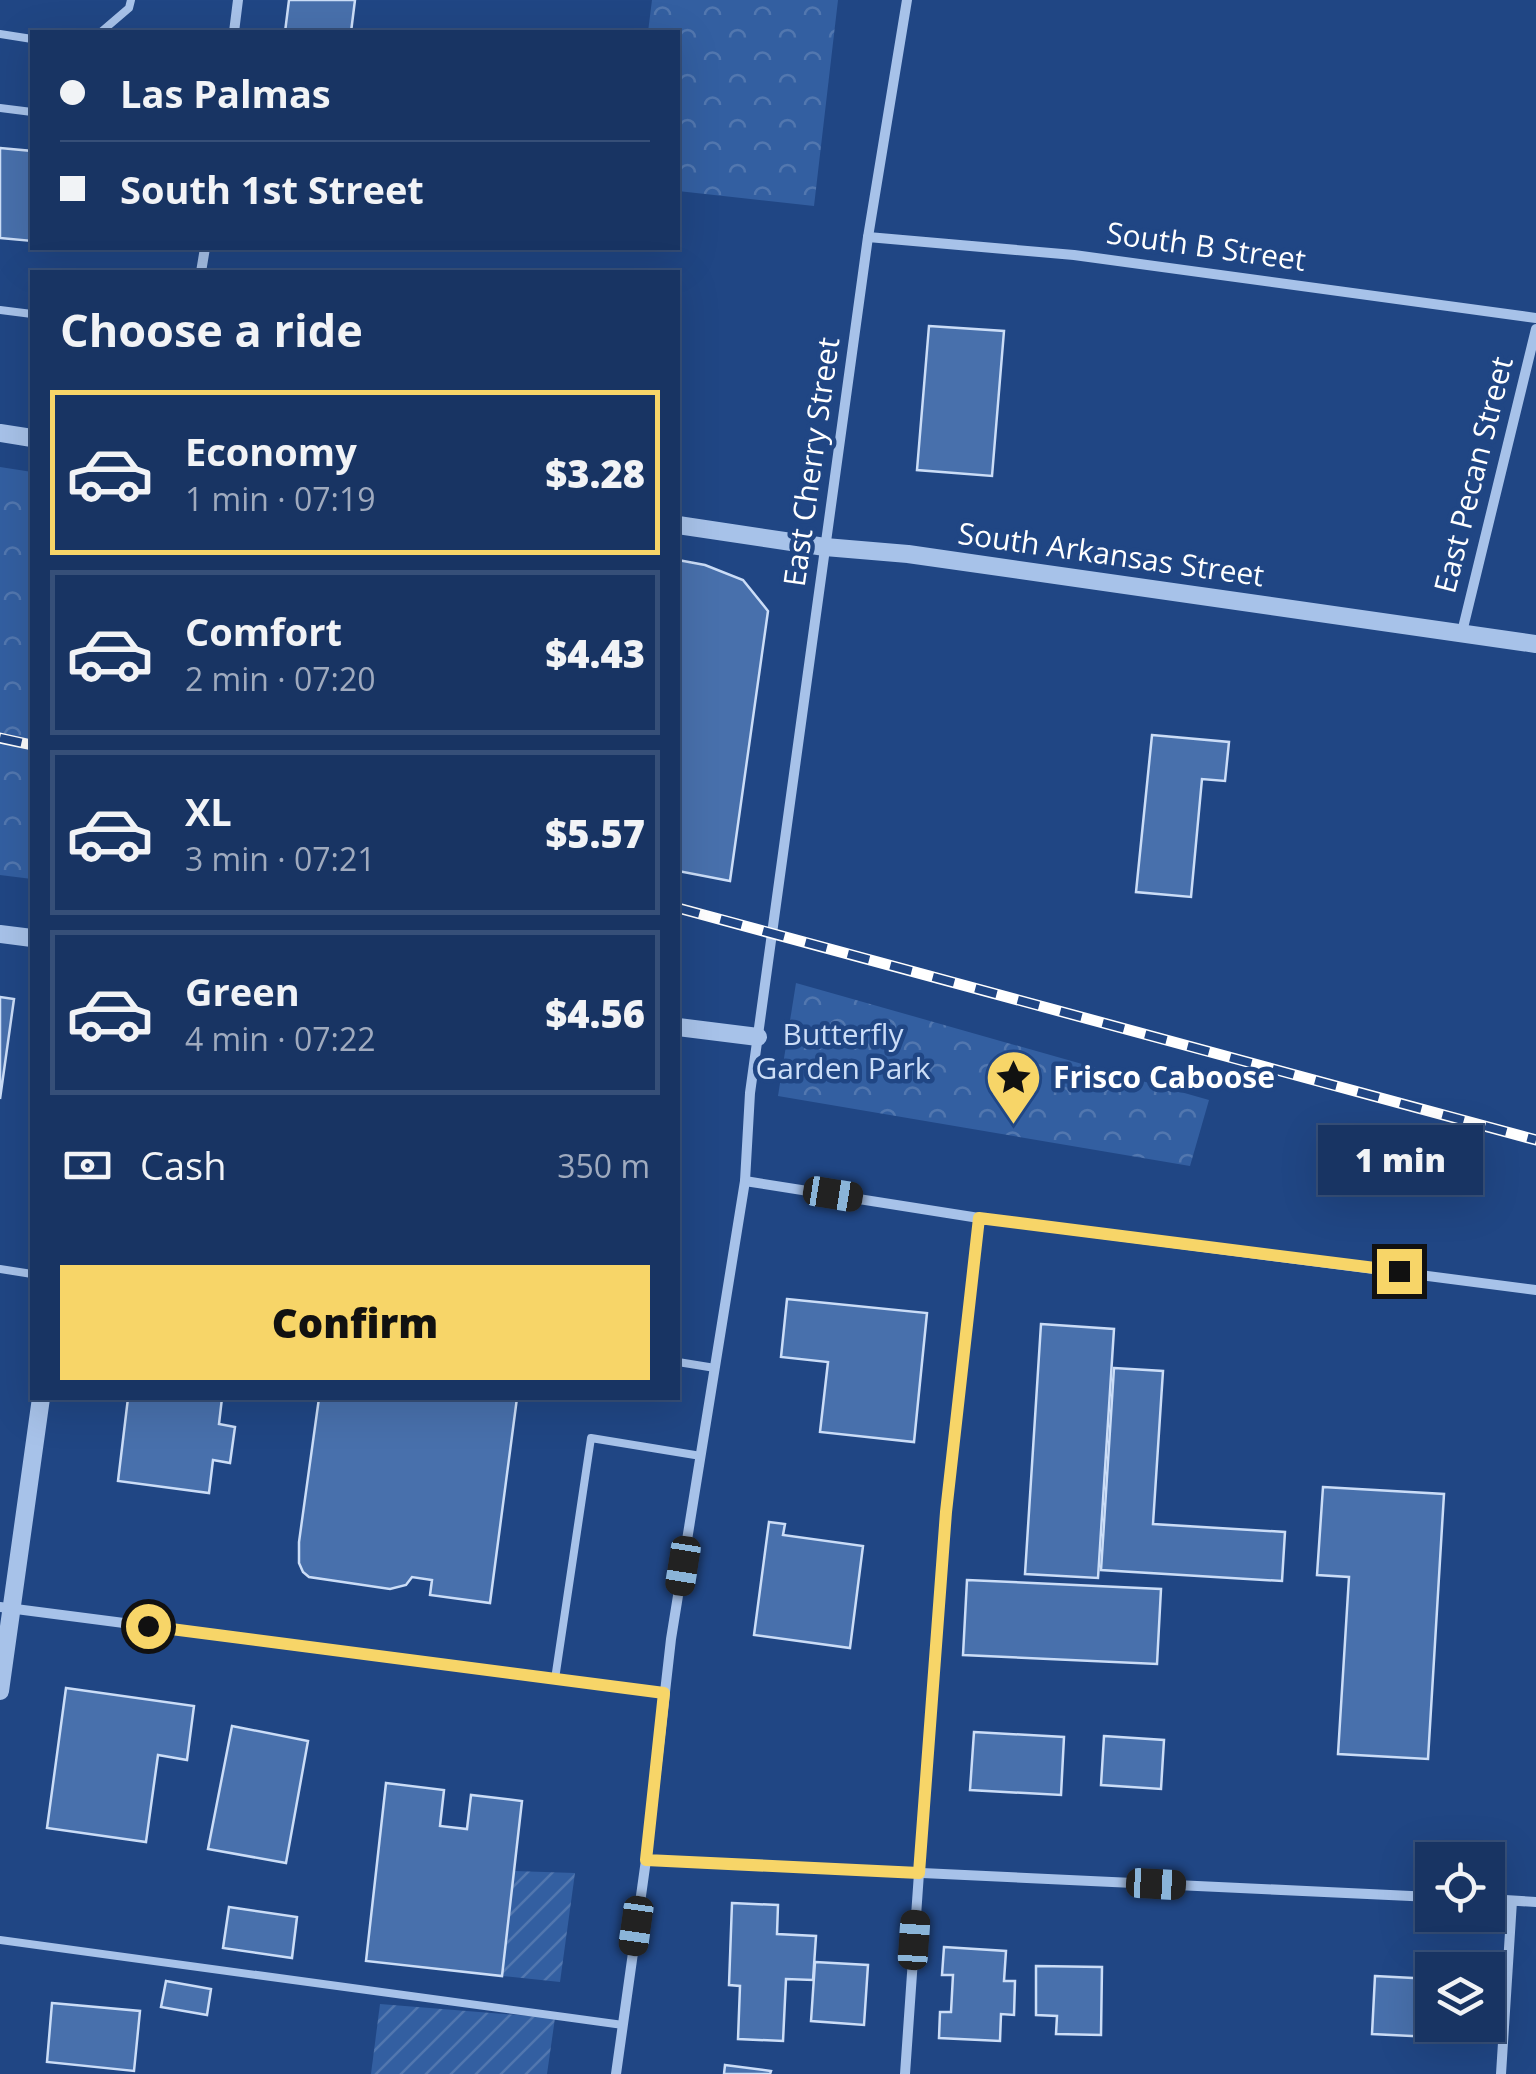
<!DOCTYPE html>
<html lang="en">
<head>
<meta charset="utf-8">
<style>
	body { margin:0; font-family:"Open Sans",sans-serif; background:#253f6c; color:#f1f3f6; height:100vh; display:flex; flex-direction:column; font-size:38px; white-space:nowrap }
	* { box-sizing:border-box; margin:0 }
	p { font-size:32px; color:#9faabe }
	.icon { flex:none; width:55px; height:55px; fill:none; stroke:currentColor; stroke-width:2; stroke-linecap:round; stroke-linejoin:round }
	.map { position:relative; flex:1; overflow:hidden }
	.panel { position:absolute; left:30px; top:270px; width:650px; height:1130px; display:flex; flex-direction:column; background:#183463; border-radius:0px; box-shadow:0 10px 40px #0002,0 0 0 2px #364f78 }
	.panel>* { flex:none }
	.banner { position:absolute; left:30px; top:30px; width:650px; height:220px; border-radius:0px; box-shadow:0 10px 40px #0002,0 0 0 2px #364f78; display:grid; align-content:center; height:220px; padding:0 30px; background:#183463 }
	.controls { position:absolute; left:1415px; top:1842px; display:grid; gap:20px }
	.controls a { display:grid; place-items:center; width:90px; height:90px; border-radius:0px; background:#183463; box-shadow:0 10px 40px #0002,0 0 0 2px #364f78; font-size:50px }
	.end { position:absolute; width:45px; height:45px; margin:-22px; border:12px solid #f7d568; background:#111; box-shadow:0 0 0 5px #111 }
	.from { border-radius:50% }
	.bubble { position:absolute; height:70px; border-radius:0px; background:#183463; box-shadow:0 10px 40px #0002,0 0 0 2px #364f78; font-size:32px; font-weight:800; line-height:70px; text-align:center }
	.car { position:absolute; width:30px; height:60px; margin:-30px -15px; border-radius:12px; box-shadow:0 0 8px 2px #0007; background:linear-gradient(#222 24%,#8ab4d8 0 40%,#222 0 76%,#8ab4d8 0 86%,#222 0) }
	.banner b { display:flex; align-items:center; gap:35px; height:95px; font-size:38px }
	.banner b+b { border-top:2px solid #364f78 }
	.banner i { width:25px; height:25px; background:#f1f3f6 }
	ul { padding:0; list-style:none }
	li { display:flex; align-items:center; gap:30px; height:165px; margin:0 20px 15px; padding:0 10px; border:5px solid #364f78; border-radius:0px }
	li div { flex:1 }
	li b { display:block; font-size:38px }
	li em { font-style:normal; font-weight:800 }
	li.selected { border-color:#f7d568 }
	li>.icon { width:90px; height:90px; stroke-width:1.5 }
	h2 { padding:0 30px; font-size:45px; line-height:120px }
	.pay { display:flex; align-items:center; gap:25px; height:110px; padding:0 30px; font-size:38px }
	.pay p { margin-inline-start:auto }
	.primary-button { display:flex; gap:20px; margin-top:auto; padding:20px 30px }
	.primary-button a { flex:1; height:115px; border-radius:0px; background:#f7d568; color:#111; font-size:40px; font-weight:800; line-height:115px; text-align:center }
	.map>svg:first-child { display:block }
</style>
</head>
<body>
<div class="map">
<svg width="1536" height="2074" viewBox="0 0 1536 2074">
	<defs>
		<pattern id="forest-crowns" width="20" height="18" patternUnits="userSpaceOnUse" patternTransform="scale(2.5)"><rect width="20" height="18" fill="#335fa1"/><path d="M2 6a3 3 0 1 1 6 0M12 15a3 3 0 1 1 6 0" fill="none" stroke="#5277af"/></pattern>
		<pattern id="garden-furrows" width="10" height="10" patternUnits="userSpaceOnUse" patternTransform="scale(2.5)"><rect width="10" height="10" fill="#335fa1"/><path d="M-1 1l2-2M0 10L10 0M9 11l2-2" fill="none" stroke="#5277af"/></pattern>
	</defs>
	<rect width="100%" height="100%" fill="#204684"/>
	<g fill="url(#forest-crowns)">
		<polygon points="652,0 838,0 814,206 678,191 678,32 648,32"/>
		<polygon points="0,467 32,472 32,879 0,875"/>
		<polygon points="796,983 1209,1100 1190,1166 778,1096"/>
	</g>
	<g fill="url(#garden-furrows)">
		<polygon points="514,1871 575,1873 560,1982 502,1976"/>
		<polygon points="380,2004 555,2018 547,2074 371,2074"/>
	</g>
	<g fill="#4870ac" stroke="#cbddf7" stroke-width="2.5">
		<polygon points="289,0 355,0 351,32 285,32"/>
		<polygon points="0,148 32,151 32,241 0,238"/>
		<polygon points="929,326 1004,331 992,476 917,470"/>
		<polygon points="678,560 705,565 743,580 768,611 730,881 678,871"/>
		<polygon points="1152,735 1229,742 1225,781 1202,779 1191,897 1136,892"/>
		<polygon points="0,997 14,999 0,1099"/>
		<polygon points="787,1299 927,1313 914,1442 820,1432 828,1362 781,1357"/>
		<polygon points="1041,1324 1114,1329 1098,1578 1025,1574"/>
		<polygon points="1114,1368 1163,1371 1153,1524 1285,1532 1282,1581 1101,1570"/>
		<polygon points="128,1398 222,1398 219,1424 235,1427 230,1463 213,1460 209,1493 118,1481"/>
		<polygon points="319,1398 517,1398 490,1603 430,1595 432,1580 412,1577 406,1585 390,1589 309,1577 303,1572 299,1563 299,1542"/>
		<polygon points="1323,1487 1444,1494 1428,1759 1338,1754 1349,1577 1317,1575"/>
		<polygon points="769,1522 785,1524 783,1535 863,1546 850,1648 754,1635"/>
		<polygon points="967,1580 1161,1589 1157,1664 963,1655"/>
		<polygon points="66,1688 194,1706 187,1760 158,1755 146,1842 47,1828"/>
		<polygon points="232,1726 308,1741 286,1863 208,1849"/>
		<polygon points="974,1732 1064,1737 1061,1795 970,1790"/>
		<polygon points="1104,1736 1164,1740 1161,1789 1101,1785"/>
		<polygon points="386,1783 444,1790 440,1826 467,1829 471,1795 522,1801 502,1976 366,1961"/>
		<polygon points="732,1903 778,1905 777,1934 816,1936 813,1980 786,1979 783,2041 738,2039 740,1986 729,1985"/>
		<polygon points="229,1907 297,1917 292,1958 223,1948"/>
		<polygon points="944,1947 1006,1951 1004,1981 1015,1981 1014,2015 1001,2014 1000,2041 939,2038 940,2012 951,2012 953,1975 942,1975"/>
		<polygon points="815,1962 868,1965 864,2025 811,2021"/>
		<polygon points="1036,1966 1102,1967 1101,2035 1056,2034 1057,2016 1036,2015"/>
		<polygon points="1375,1976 1432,1979 1431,2037 1372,2034"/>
		<polygon points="166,1981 211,1989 207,2015 161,2007"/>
		<polygon points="52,2003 140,2011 134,2071 47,2062"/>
		<polygon points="725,2065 771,2071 770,2074 724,2074"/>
	</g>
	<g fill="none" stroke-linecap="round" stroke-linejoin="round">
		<g stroke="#a7c2e9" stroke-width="8">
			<polyline points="101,32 129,8 131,0"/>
			<polyline points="0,34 32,39"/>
			<polyline points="0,108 32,112"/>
			<polyline points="0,310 32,314"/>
			<polyline points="0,1269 32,1274"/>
			<polyline points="678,1362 715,1368"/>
			<polyline points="555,1679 591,1438 701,1456"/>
			<polyline points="919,1873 946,1511 979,1218"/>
			<polyline points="0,1940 623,2025"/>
		</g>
		<g stroke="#a7c2e9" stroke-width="10">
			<polyline points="234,32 238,0"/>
			<polyline points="868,237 1074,255 1536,318"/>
			<polyline points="201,272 205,248"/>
			<polyline points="1462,632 1536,329"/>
			<polyline points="745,1181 979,1218 1536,1290"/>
			<polyline points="0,1607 664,1693"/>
			<polyline points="646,1860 1432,1897"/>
			<polyline points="1488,1899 1536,1902"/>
			<polyline points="616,2074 646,1860 671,1639 745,1181 750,1093 868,237 907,0"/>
			<polyline points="905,2074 919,1873"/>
			<polyline points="1501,2074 1512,1901"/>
		</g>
		<g stroke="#a7c2e9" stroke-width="18">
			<polyline points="0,433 32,438"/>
			<polyline points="678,525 825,547 908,554 1536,644"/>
			<polyline points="0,934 32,938"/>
			<polyline points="678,1027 758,1037"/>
			<polyline points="0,1691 41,1398"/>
		</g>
		<defs>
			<g id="rail">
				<polyline points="0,738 32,745"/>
				<polyline points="678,908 1536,1140"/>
			</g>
		</defs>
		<use href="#rail" stroke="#fff" stroke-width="11"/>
		<use href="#rail" stroke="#204684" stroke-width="8" stroke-dasharray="22" stroke-linecap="butt"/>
	</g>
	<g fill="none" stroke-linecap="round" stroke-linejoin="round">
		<polyline stroke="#f7d568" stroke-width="12" points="148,1626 664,1693 646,1860 919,1873 946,1512 979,1218 1399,1271"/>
	</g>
	<defs>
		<symbol id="sight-pin" viewBox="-11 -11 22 30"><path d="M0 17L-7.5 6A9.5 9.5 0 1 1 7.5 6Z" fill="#f7d568" stroke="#204684"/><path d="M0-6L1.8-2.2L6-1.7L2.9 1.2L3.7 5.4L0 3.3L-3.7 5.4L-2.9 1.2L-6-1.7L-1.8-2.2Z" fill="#111"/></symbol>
	</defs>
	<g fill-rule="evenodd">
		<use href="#sight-pin" x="982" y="1046" width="63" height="86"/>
	</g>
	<g text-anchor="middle" stroke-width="9" stroke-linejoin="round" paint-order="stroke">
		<g font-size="30" fill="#fff" stroke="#204684">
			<text transform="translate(1206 247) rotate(8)" y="10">South B Street</text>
			<text transform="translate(812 462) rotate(-82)" y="10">East Cherry Street</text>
			<text transform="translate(1474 475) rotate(-76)" y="10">East Pecan Street</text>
			<text transform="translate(1111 555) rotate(8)" y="10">South Arkansas Street</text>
		</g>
		<g font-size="30" fill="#cbddf7" stroke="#204684">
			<text x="843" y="1045">Butterfly<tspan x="843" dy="34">Garden Park</tspan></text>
		</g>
		<g font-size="30" font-weight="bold" fill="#fff" stroke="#204684" text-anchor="start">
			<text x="1053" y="1088">Frisco Caboose</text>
		</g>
	</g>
</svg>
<div class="controls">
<a><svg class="icon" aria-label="locate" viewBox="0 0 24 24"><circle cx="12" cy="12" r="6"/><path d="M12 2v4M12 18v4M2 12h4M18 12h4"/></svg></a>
<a><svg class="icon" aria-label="layers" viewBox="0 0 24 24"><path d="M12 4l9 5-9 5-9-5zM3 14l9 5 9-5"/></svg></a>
</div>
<i class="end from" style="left:148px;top:1626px"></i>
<i class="end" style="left:1399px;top:1271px"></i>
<div class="bubble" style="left:1318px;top:1125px;width:165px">1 min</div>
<i class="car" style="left:833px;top:1194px;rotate:99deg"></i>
<i class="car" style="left:683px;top:1566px;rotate:189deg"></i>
<i class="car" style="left:1156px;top:1884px;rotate:93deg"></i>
<i class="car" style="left:636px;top:1926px;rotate:188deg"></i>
<i class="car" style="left:914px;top:1940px;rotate:4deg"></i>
<div class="banner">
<b><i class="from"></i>Las Palmas</b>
<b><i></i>South 1st Street</b>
</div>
<section class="panel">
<h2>Choose a ride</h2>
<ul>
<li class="selected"><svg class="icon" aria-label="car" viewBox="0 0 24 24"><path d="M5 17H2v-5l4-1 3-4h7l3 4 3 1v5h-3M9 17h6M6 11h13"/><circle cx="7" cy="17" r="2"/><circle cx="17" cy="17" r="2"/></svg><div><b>Economy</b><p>1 min · 07:19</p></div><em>$3.28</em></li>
<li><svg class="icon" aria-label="car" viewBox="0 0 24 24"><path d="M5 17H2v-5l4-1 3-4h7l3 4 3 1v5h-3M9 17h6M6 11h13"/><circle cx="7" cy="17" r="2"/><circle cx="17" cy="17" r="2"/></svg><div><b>Comfort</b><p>2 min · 07:20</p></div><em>$4.43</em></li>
<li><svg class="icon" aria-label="car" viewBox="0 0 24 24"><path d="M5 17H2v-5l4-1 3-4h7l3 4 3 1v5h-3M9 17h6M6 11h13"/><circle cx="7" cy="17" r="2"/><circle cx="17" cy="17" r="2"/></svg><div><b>XL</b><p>3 min · 07:21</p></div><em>$5.57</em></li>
<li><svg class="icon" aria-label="car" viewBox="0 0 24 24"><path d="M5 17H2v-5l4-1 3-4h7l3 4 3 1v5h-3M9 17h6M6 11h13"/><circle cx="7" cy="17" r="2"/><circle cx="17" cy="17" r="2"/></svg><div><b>Green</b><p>4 min · 07:22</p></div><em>$4.56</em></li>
</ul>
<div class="pay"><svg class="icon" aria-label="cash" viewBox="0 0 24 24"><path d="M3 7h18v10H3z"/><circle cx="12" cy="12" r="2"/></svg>Cash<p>350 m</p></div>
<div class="primary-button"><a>Confirm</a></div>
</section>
</div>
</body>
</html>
